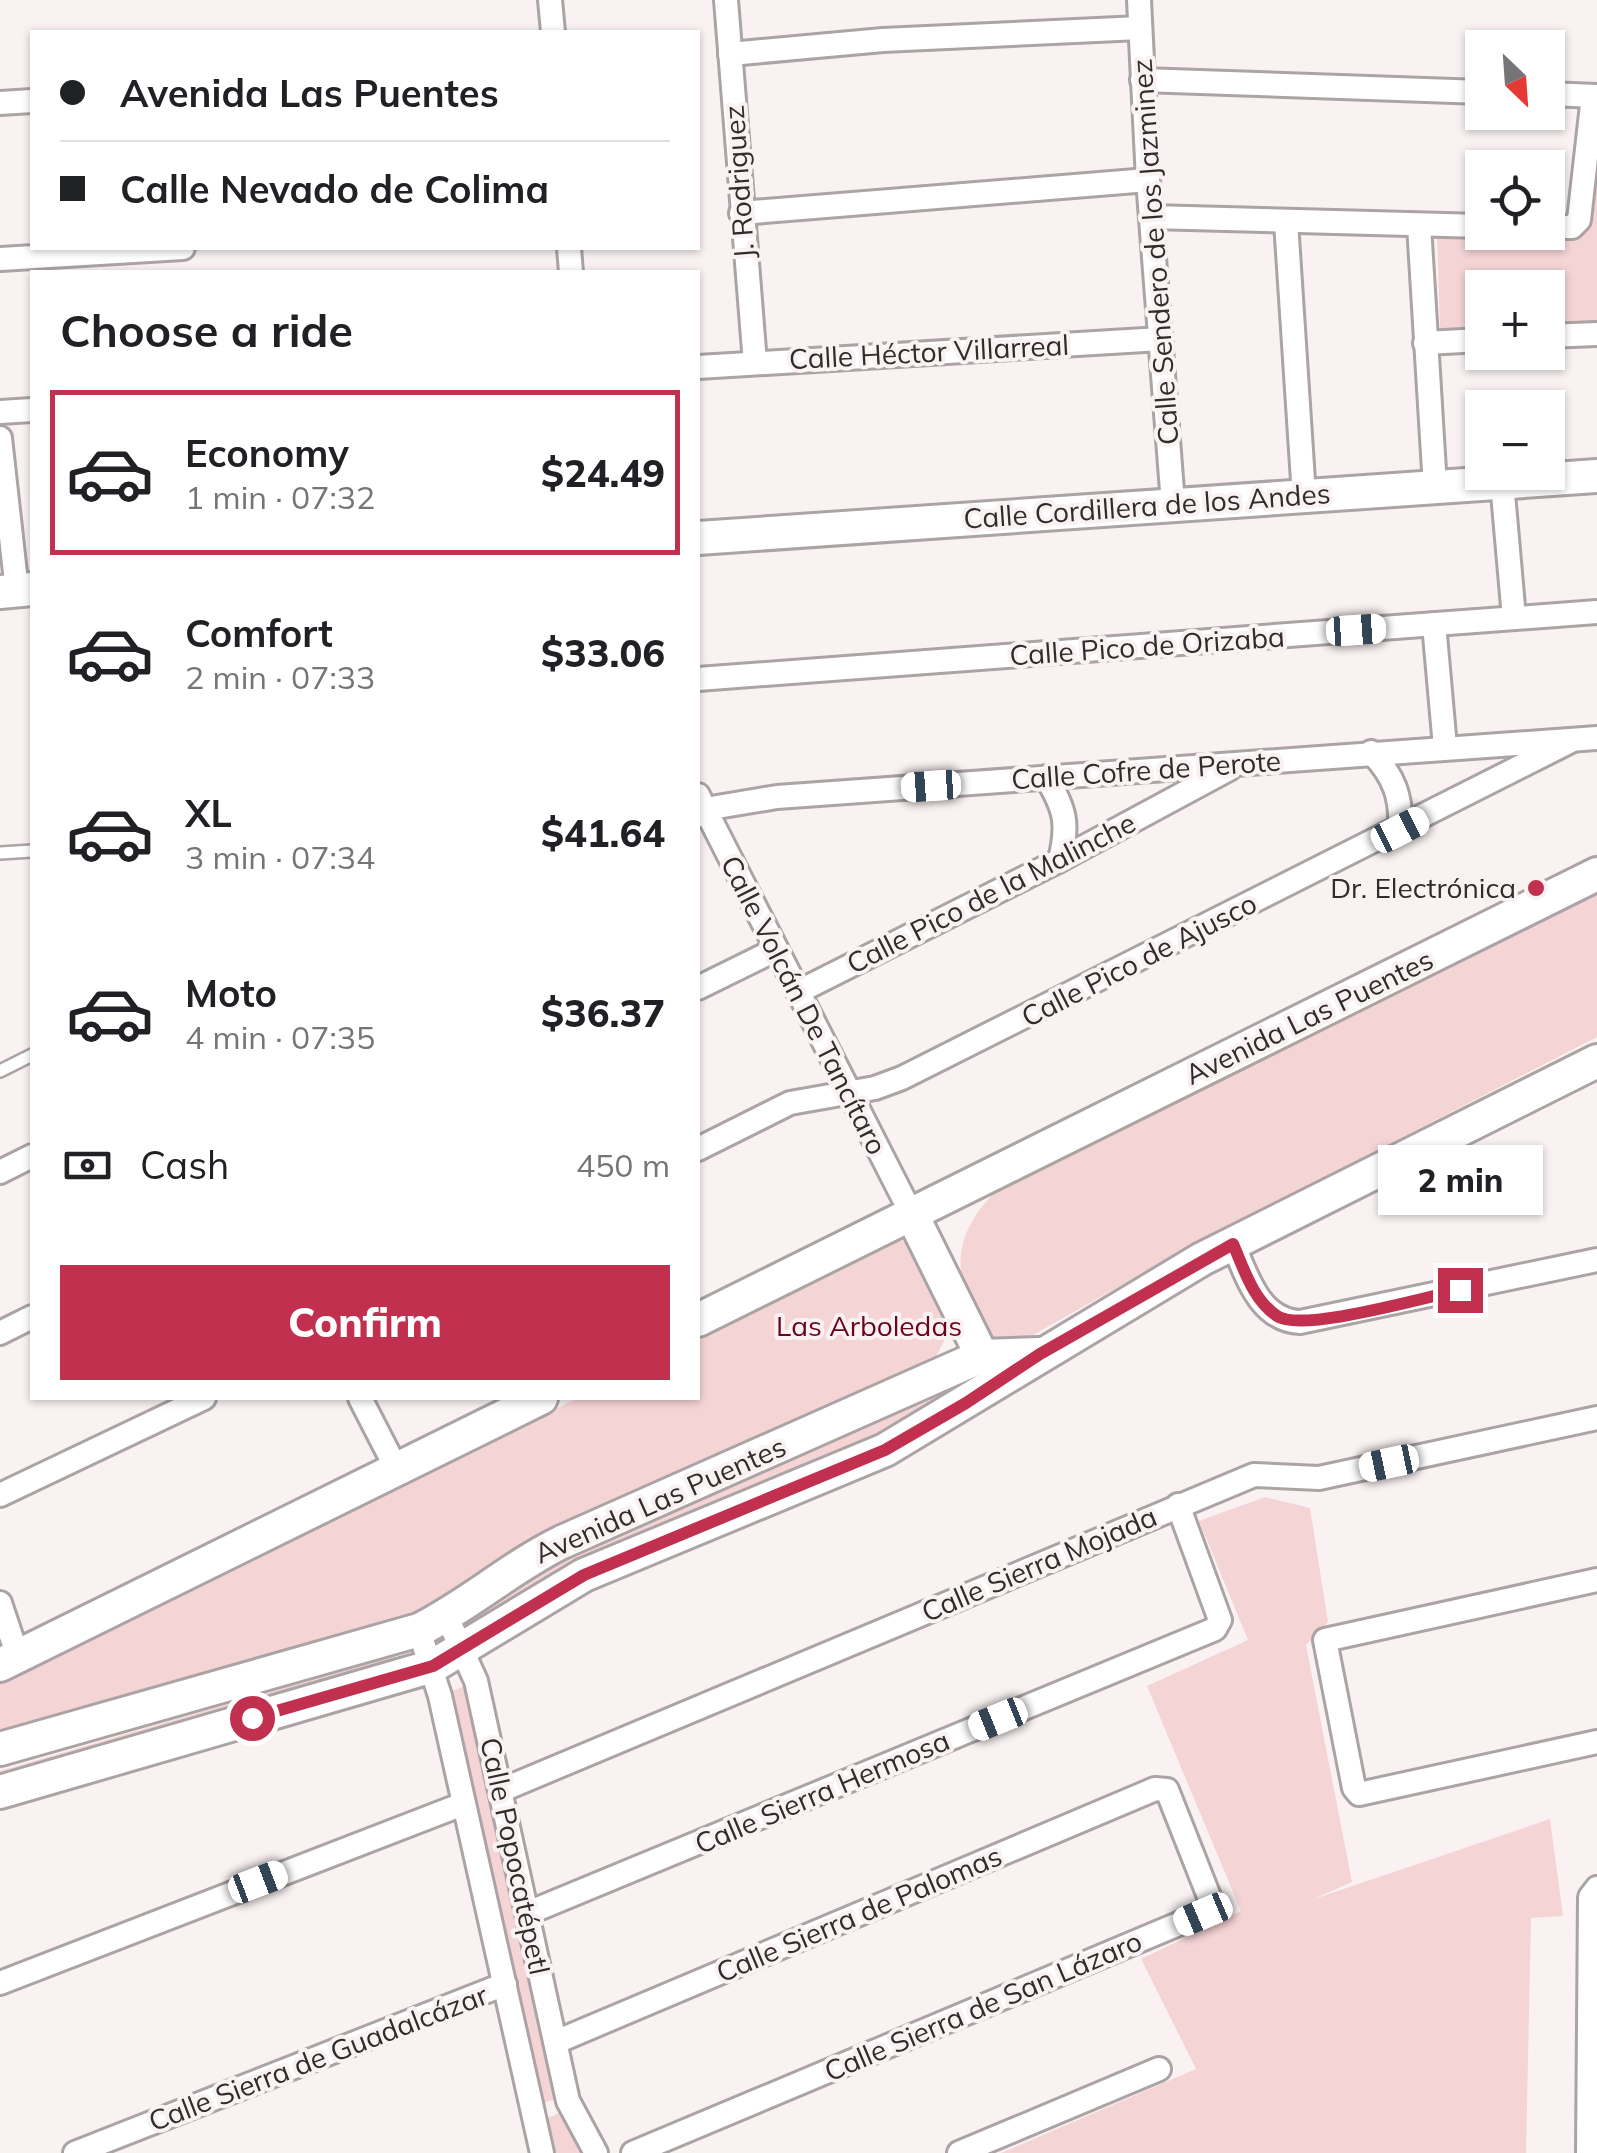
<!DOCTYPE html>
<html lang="en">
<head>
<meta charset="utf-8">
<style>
	body { margin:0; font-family:Mulish,sans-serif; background:#f2f2f2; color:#202124; height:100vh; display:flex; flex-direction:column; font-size:38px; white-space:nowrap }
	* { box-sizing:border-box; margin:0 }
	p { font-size:32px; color:#757577 }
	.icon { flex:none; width:55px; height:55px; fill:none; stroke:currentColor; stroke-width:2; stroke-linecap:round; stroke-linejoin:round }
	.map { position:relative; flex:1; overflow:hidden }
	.side { position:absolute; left:30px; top:270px; width:670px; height:1130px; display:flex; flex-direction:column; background:#fff; border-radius:0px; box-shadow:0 2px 8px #0004 }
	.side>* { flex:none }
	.hud { position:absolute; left:30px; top:30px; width:670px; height:220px; border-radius:0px; box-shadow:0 2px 8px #0004; display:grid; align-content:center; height:220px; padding:0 30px; background:#fff }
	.needle { width:65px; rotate:155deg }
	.fabs { position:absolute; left:1465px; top:30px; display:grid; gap:20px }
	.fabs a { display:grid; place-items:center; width:100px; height:100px; border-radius:0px; background:#fff; box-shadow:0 2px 8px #0004; font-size:50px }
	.end { position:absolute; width:45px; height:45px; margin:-22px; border:12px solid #c1314f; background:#fff; box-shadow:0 0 0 5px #fff }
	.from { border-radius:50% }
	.bubble { position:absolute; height:70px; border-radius:0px; background:#fff; box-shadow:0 2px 8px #0004; font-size:32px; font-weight:800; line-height:70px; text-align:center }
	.car { position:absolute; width:30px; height:60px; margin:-30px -15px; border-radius:12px; box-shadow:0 0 8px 2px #0007; background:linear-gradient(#fff 24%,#345 0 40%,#fff 0 76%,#345 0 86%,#fff 0) }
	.hud b { display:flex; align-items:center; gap:35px; height:95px; font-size:38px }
	.hud b+b { border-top:2px solid #e0e0e0 }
	.hud i { width:25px; height:25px; background:#202124 }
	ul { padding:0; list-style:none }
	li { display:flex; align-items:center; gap:30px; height:165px; margin:0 20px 15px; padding:0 10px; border:5px solid transparent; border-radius:0px }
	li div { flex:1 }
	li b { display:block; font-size:38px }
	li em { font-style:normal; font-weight:800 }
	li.on { border-color:#c1314f }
	li>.icon { width:90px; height:90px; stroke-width:1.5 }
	h2 { padding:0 30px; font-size:45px; line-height:120px }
	.pay { display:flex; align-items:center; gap:25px; height:110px; padding:0 30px; font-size:38px }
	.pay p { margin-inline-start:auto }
	.primary-button { display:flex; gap:20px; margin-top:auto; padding:20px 30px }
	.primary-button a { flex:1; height:115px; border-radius:0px; background:#c1314f; color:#fff; font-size:40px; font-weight:800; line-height:115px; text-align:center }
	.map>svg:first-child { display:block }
</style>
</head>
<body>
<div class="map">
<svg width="1597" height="2153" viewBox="0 0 1597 2153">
	<rect width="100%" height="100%" fill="#faf2f2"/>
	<g fill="#f5d4d6">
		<polygon points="1597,139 1597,322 1548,324 1548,288 1482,288 1482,327 1440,329 1437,236 1584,232"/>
		<path d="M1597,889V1037L1194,1244L1035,1334L1011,1343L988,1336C980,1318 966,1297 962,1278C954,1239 978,1205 1007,1182Z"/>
		<polygon points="899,1239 910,1244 945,1311 945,1339 931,1367 443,1607 0,1742 0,1680 578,1398 698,1398 698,1339"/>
		<polygon points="990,1374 874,1440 468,1627 464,1620 513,1578 738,1478"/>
		<polygon points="1265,1497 1310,1508 1328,1622 1306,1645 1352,1882 1311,1900 1550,1819 1563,1916 1531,1918 1526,2153 1001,2153 1196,2069 1141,1959 1241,1911 1147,1686 1248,1640 1199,1521"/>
		<polygon points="395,1655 396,1666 0,1782 0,1771"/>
		<polygon points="475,1682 561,2098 539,2104 452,1691"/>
		<polygon points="559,2113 582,2153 556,2153 548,2118"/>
	</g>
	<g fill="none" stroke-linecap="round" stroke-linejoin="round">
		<defs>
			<g id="lane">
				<polyline points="0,853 32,851"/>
				<polyline points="0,1071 32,1055"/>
			</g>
			<g id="street">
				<polyline points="550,0 553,32"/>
				<polyline points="726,0 755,363"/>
				<polyline points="1139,0 1148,180 1173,504"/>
				<polyline points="730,54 883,40 1140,28"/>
				<polyline points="1142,80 1482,92"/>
				<polyline points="1548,94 1597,96"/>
				<polyline points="0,103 32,101"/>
				<polyline points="741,213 1148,180"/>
				<polyline points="1151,217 1482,226"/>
				<polyline points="1286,222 1304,496"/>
				<polyline points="1419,225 1435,487"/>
				<polyline points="1548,227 1572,227 1579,220 1593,96"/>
				<polyline points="569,248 571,272"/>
				<polyline points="0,259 183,248"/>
				<polyline points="1548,336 1597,334"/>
				<polyline points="1425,343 1482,340"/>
				<polyline points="698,367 1161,339"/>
				<polyline points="0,412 32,410"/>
				<polyline points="0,438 17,591"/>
				<polyline points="1502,482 1514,618"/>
				<polyline points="1434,624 1445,747"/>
				<polyline points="698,679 1597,612"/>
				<path d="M1371,752C1394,776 1402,797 1400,830"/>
				<path d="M1046,777C1065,809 1069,823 1060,860"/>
				<polyline points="698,795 912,1215"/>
				<polyline points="698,815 717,807 777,797 1597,738"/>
				<polyline points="698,988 775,950"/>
				<polyline points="798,992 1060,860 1229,769"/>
				<polyline points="698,1149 790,1103 875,1088 902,1078 1571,741"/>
				<polyline points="0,1172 32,1156"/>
				<path d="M1233,1244C1247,1276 1259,1320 1300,1322L1597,1260"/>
				<polyline points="0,1333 32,1317"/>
				<polyline points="360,1398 396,1468"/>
				<polyline points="0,1495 204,1398"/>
				<polyline points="1597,1580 1325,1640 1354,1788 1359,1794 1597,1742"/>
				<polyline points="0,1603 18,1657"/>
				<polyline points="447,1617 476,1681 568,2101 596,2153"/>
				<polyline points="419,1630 440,1696 542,2153"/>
				<polyline points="502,1790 1254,1475 1319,1478 1597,1418"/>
				<polyline points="528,1913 1215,1629 1220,1620 1178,1505"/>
				<polyline points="0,1983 463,1804"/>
				<polyline points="556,2042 1155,1789 1167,1790 1212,1904 1207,1912 633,2153"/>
				<polyline points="75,2153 505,1984"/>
				<polyline points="959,2153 1159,2069"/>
				<polyline points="1588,2153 1590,1897 1597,1888"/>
			</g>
			<g id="secondary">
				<polyline points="698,538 1597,476"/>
				<polyline points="0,592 32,589"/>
				<polyline points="912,1215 982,1356"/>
				<polyline points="698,1320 1597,874"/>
				<polyline points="0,1665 541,1398"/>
				<path d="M0,1749L419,1630C469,1605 511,1567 562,1542L982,1356L1039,1354"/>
				<polyline points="0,1792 433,1666 584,1575 885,1450 1202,1259 1597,1061"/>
			</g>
		</defs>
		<use href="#lane" stroke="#aba3a4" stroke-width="16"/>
		<use href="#street" stroke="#aba3a4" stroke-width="28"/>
		<use href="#secondary" stroke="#aba3a4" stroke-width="38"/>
		<use href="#lane" stroke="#fff" stroke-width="11"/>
		<use href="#street" stroke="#fff" stroke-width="22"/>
		<use href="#secondary" stroke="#fff" stroke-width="32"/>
	</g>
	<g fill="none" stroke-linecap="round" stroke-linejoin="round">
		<path stroke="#c1314f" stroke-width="12" d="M252,1718L433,1666L584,1575L885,1450L966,1403L1040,1354L1233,1244C1244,1269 1253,1300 1277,1316C1302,1333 1425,1297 1460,1290"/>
	</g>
	<circle fill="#c1314f" stroke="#faf2f2" stroke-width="4" cx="1536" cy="888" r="10"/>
	<g text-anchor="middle" stroke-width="8" stroke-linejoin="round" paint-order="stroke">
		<g font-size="28" fill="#302c2c" stroke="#faf2f2">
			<text transform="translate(739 182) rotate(-94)" y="10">J. Rodriguez</text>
			<text transform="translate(1155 252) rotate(-94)" y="10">Calle Sendero de los Jazminez</text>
			<text transform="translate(929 352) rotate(-3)" y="10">Calle Héctor Villarreal</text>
			<text transform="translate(1147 506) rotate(-4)" y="10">Calle Cordillera de los Andes</text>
			<text transform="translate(1147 646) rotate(-4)" y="10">Calle Pico de Orizaba</text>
			<text transform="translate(1146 770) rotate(-4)" y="10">Calle Cofre de Perote</text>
			<text transform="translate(991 893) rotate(-27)" y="10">Calle Pico de la Malinche</text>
			<text transform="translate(1139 960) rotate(-27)" y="10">Calle Pico de Ajusco</text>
			<text transform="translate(804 1005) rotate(63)" y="10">Calle Volcán De Tancítaro</text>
			<text transform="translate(1309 1017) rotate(-26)" y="10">Avenida Las Puentes</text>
			<text transform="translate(660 1500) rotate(-24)" y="10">Avenida Las Puentes</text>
			<text transform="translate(1039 1564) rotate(-23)" y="10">Calle Sierra Mojada</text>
			<text transform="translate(822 1792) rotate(-23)" y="10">Calle Sierra Hermosa</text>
			<text transform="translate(515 1856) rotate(78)" y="10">Calle Popocatépetl</text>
			<text transform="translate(859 1914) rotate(-23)" y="10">Calle Sierra de Palomas</text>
			<text transform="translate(983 2006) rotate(-23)" y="10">Calle Sierra de San Lázaro</text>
			<text transform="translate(318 2058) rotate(-21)" y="10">Calle Sierra de Guadalcázar</text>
		</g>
		<g font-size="28" fill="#302c2c" stroke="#faf2f2" text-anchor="end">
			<text x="1516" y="898">Dr. Electrónica</text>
		</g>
		<g font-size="28" fill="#6a0322" stroke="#faf2f2">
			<text x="869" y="1336">Las Arboledas</text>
		</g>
	</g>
</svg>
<div class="fabs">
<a><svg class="needle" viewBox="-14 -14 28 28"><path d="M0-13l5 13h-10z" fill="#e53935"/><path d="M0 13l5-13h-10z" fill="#757577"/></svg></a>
<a><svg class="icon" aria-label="locate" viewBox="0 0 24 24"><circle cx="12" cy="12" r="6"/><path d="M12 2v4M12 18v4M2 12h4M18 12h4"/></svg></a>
<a>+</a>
<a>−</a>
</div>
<i class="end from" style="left:252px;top:1718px"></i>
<i class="end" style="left:1460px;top:1290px"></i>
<div class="bubble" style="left:1378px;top:1145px;width:165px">2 min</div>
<i class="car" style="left:1356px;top:630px;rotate:86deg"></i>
<i class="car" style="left:931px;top:786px;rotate:266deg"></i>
<i class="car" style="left:1400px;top:830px;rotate:63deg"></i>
<i class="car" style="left:1389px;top:1463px;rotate:258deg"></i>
<i class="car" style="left:998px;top:1719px;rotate:248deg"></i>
<i class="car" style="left:258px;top:1882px;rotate:69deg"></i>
<i class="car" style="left:1203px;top:1914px;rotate:247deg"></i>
<div class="hud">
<b><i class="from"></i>Avenida Las Puentes</b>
<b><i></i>Calle Nevado de Colima</b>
</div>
<section class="side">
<h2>Choose a ride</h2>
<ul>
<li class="on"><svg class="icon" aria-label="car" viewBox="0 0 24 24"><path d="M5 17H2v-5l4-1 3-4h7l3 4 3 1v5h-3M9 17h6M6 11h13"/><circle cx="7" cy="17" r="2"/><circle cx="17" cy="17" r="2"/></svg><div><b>Economy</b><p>1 min · 07:32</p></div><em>$24.49</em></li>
<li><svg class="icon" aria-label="car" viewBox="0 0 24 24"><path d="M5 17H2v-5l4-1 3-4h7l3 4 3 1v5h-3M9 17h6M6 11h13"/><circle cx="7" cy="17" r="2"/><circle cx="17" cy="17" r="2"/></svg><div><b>Comfort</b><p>2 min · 07:33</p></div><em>$33.06</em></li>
<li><svg class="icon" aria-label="car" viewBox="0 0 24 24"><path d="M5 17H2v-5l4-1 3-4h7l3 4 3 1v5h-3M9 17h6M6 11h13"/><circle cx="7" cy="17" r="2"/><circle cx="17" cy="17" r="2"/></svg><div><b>XL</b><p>3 min · 07:34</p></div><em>$41.64</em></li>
<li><svg class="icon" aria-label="car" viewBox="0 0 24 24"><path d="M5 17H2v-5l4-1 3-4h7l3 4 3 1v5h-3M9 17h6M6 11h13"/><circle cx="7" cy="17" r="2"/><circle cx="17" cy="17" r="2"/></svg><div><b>Moto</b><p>4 min · 07:35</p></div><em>$36.37</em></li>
</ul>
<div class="pay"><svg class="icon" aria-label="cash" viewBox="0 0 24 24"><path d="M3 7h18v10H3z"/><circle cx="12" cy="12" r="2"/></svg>Cash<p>450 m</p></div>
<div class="primary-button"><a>Confirm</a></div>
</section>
</div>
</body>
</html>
